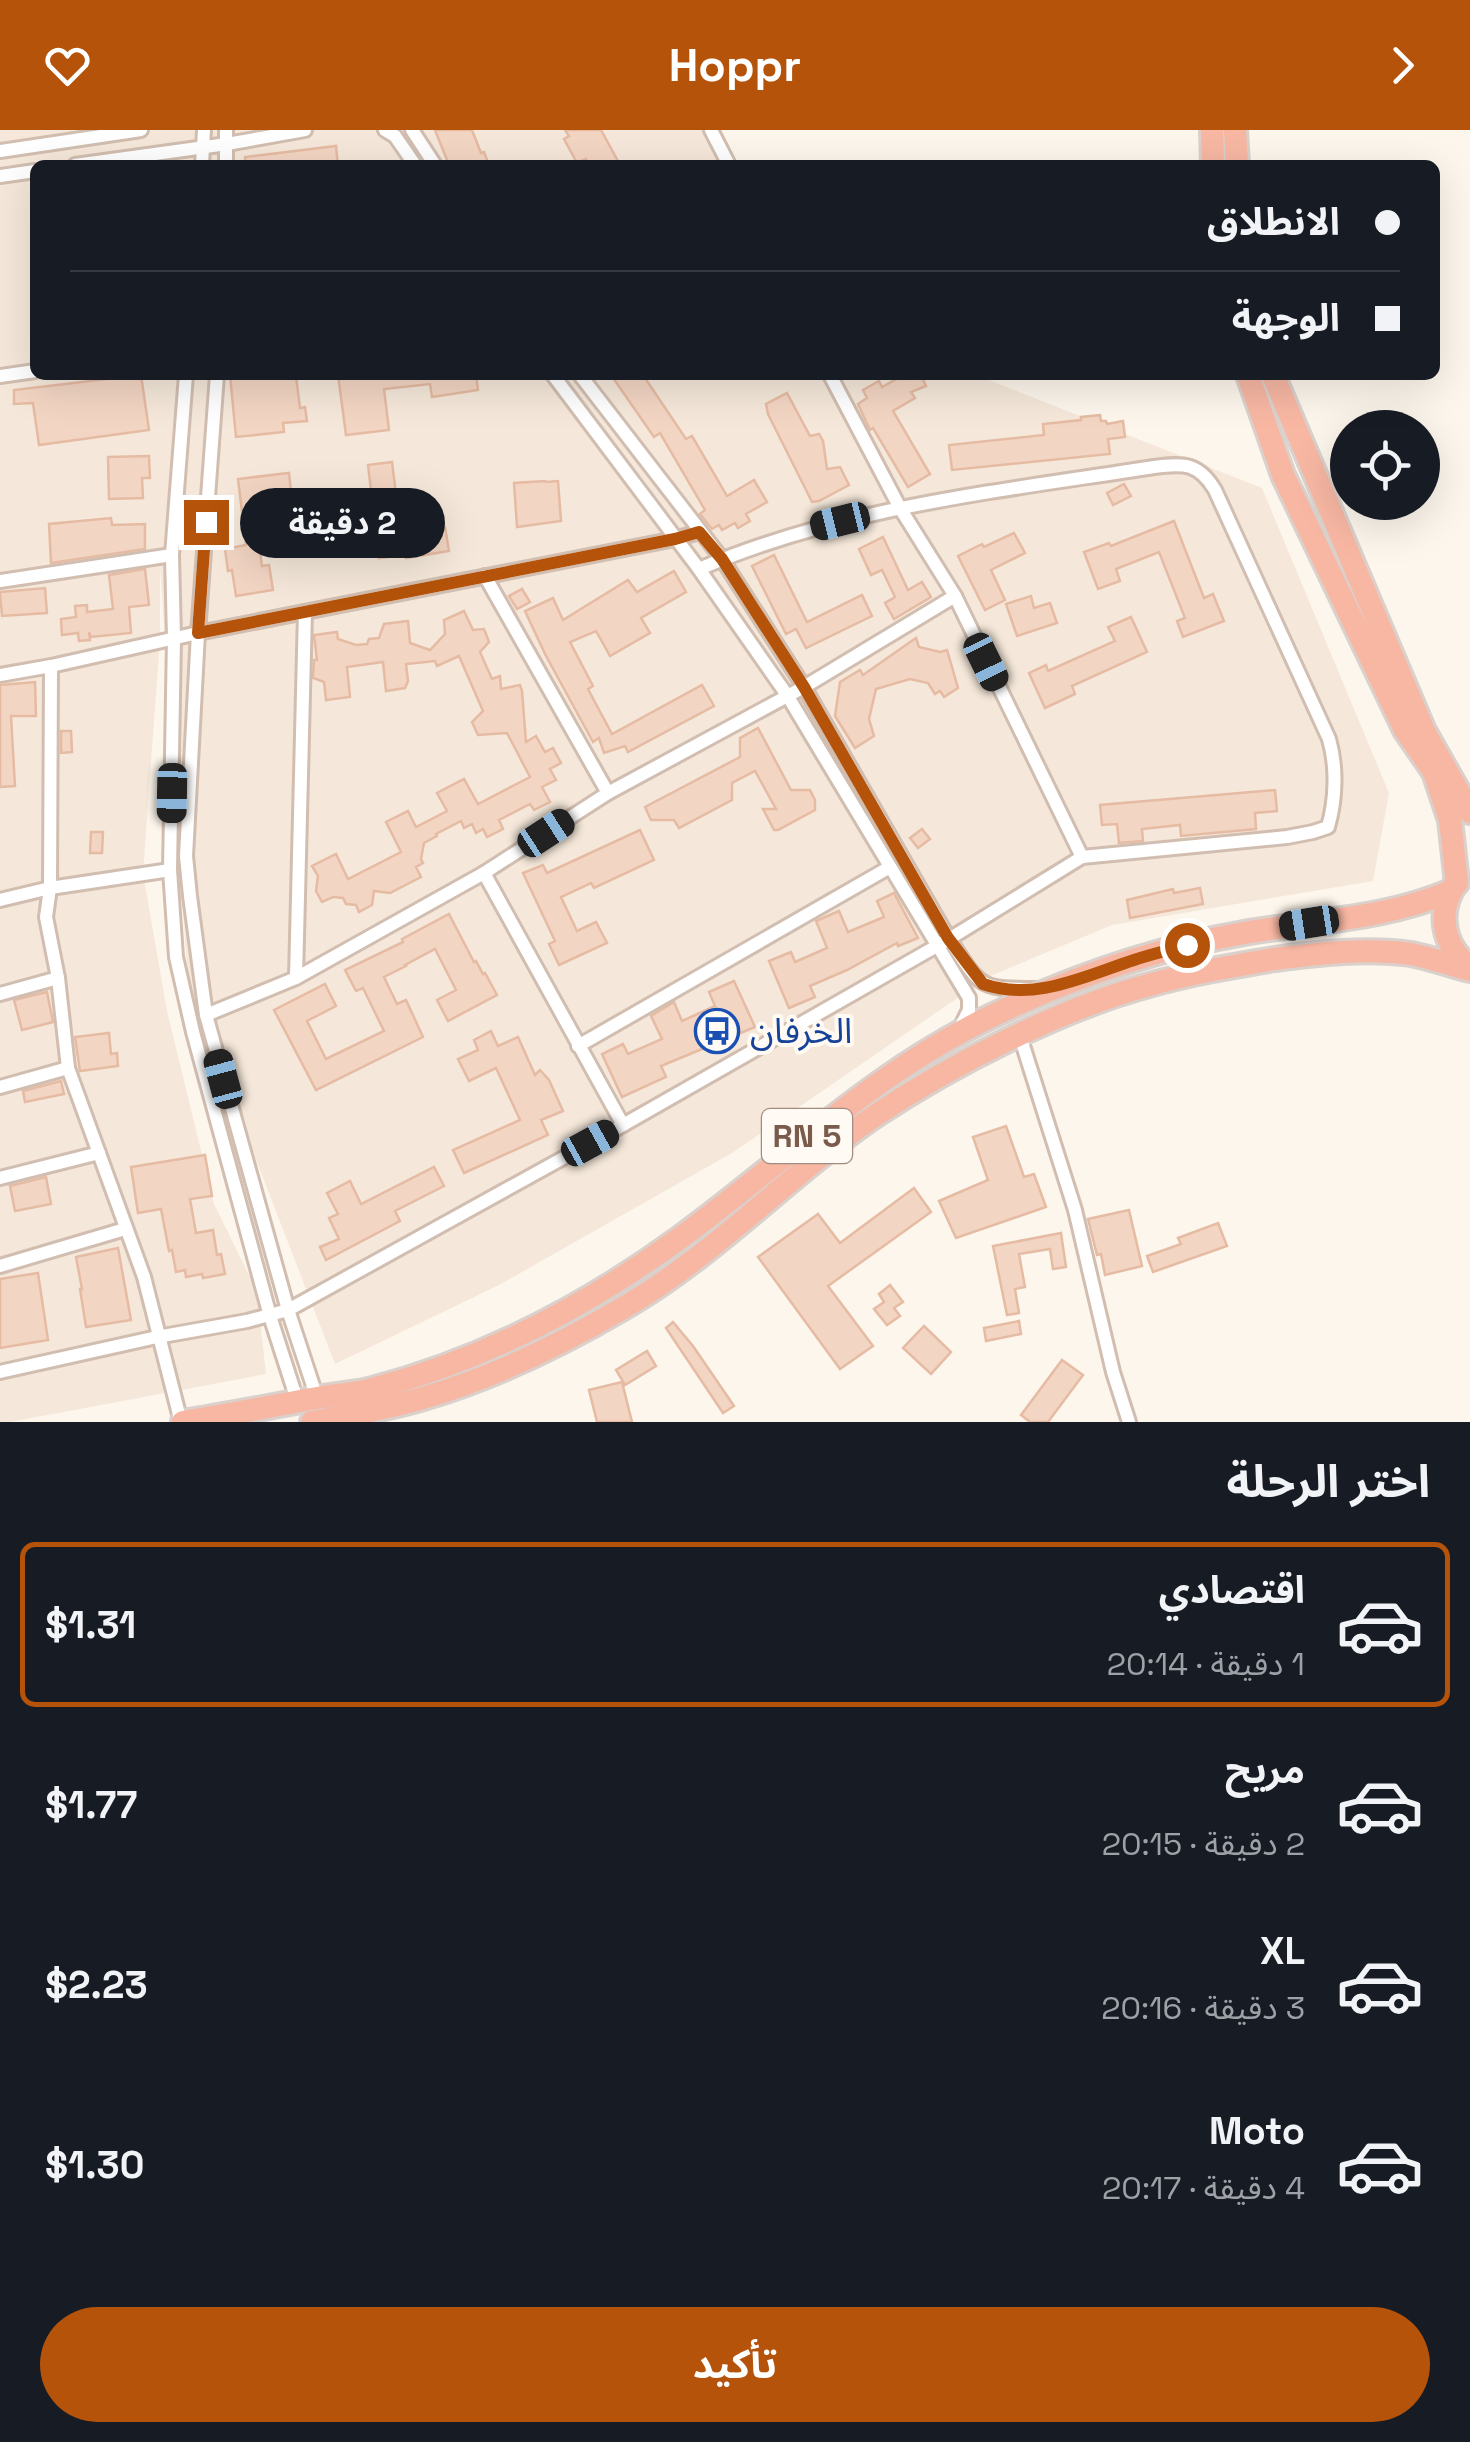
<!DOCTYPE html>
<html lang="ar">
<head>
<meta charset="utf-8">
<style>
	body { margin:0; font-family:"Space Grotesk","Noto Sans Arabic",sans-serif; background:#20242c; color:#f1f3f6; direction:rtl; height:100vh; display:flex; flex-direction:column; font-size:38px; white-space:nowrap }
	* { box-sizing:border-box; margin:0 }
	p { font-size:32px; color:#9ea1a6 }
	.icon { flex:none; width:55px; height:55px; fill:none; stroke:currentColor; stroke-width:2; stroke-linecap:round; stroke-linejoin:round }
	.map { position:relative; height:1292px; overflow:hidden; direction:ltr }
	.side { display:flex; flex-direction:column; background:#171b24; flex:1 }
	.side>* { flex:none }
	.banner { position:absolute; left:30px; top:30px; width:1410px; height:220px; border-radius:15px; box-shadow:0 10px 40px #0002; direction:rtl; display:grid; align-content:center; height:220px; padding:0 40px; background:#171b24 }
	.controls { position:absolute; left:1330px; top:280px; display:grid; gap:20px }
	.controls a { display:grid; place-items:center; width:110px; height:110px; border-radius:50%; background:#171b24; box-shadow:0 10px 40px #0002; font-size:50px }
	.end { position:absolute; width:45px; height:45px; margin:-22px; border:12px solid #b45309; background:#fff; box-shadow:0 0 0 5px #fff }
	.from { border-radius:50% }
	.bubble { position:absolute; height:70px; border-radius:35px; background:#171b24; box-shadow:0 10px 40px #0002; font-size:32px; font-weight:700; line-height:70px; text-align:center; direction:rtl }
	.car { position:absolute; width:30px; height:60px; margin:-30px -15px; border-radius:12px; box-shadow:0 0 8px 2px #0007; background:linear-gradient(#222 24%,#8ab4d8 0 40%,#222 0 76%,#8ab4d8 0 86%,#222 0) }
	.banner b { display:flex; align-items:center; gap:35px; height:95px; font-size:38px }
	.banner b+b { border-top:2px solid #363941 }
	.banner i { width:25px; height:25px; background:#f1f3f6 }
	ul { padding:0; list-style:none }
	li { display:flex; align-items:center; gap:30px; height:165px; margin:0 20px 15px; padding:0 20px; border:5px solid transparent; border-radius:15px }
	li div { flex:1 }
	li b { display:block; font-size:38px }
	li em { font-style:normal; font-weight:700 }
	li.active { border-color:#b45309 }
	li>.icon { width:90px; height:90px; stroke-width:1.5 }
	h2 { padding:0 40px; font-size:45px; line-height:120px }
	.cta { display:flex; gap:20px; margin-top:auto; padding:20px 40px }
	.cta a { flex:1; height:115px; border-radius:60px; background:#b45309; color:#fff; font-size:40px; font-weight:700; line-height:115px; text-align:center }
	header { display:flex; justify-content:space-between; align-items:center; height:130px; padding:0 40px; background:#b45309; color:#fff; font-size:45px; font-weight:700 }
	.map>svg:first-child { display:block }
</style>
</head>
<body>
<header><svg class="icon" aria-label="forward" viewBox="0 0 24 24"><path d="M9 5l7 7-7 7"/></svg>Hoppr<svg class="icon" aria-label="heart" viewBox="0 0 24 24"><path d="M12 20l-8-8c-3-5 5-10 8-4 3-6 11-1 8 4z"/></svg></header>
<div class="map">
<svg width="1470" height="1292" viewBox="0 0 1470 1292">
	<rect width="100%" height="100%" fill="#fdf6ec"/>
	<polygon fill="#f5e8da" points="0,0 715,0 734,35 35,35 35,245 976,245 1262,358 1389,663 1373,751 1112,795 988,847 732,1023 499,1155 335,1234 188,854 160,437 160,509 143,743 167,881 214,1074 257,1161 266,1244 10,1292 0,1292"/>
	<g fill="#f3d5c3" stroke="#e6bba3" stroke-width="2.5">
		<polygon points="435,0 472,0 481,23 484,22 489,35 449,35"/>
		<polygon points="565,0 601,0 620,35 589,35 586,29 577,33 564,9 569,6"/>
		<polygon points="336,16 338,35 245,35 245,27"/>
		<polygon points="141,245 149,300 39,315 33,273 14,274 14,260"/>
		<polygon points="230,245 296,246 300,278 305,277 307,291 283,293 284,302 236,307"/>
		<polygon points="338,245 476,245 478,260 432,267 430,254 384,259 389,300 346,305"/>
		<polygon points="611,245 643,245 686,309 692,306 727,366 754,350 767,372 746,384 750,391 738,398 735,393 722,400 719,395 712,399 700,384 705,380 660,303 654,307"/>
		<polygon points="913,245 921,245 926,256 911,262 915,268 893,281 930,344 908,357 873,298 870,300 858,274 867,268 863,260 879,251 882,257 902,246 904,249"/>
		<polygon points="787,263 810,306 819,304 823,311 827,339 840,337 849,355 819,371 812,372 768,284 766,274"/>
		<polygon points="1100,285 1101,291 1106,291 1107,294 1123,291 1125,307 1108,309 1110,324 952,340 949,315 1044,305 1043,294 1081,290 1081,287"/>
		<polygon points="149,326 150,348 142,348 143,368 109,369 108,327"/>
		<polygon points="392,332 401,405 445,397 449,421 406,428 405,425 379,428 368,335"/>
		<polygon points="289,343 293,380 265,383 266,393 256,394 262,436 269,435 273,460 236,466 232,440 228,441 225,419 246,415 238,349"/>
		<polygon points="545,351 546,352 558,351 561,391 517,397 514,353"/>
		<polygon points="1124,354 1131,366 1113,375 1107,363"/>
		<polygon points="111,388 112,395 145,394 145,419 51,433 49,394"/>
		<polygon points="1174,391 1204,468 1213,464 1224,491 1183,507 1177,491 1185,488 1159,422 1116,439 1120,451 1098,459 1084,422 1109,413 1111,416"/>
		<polygon points="1014,403 1025,423 991,440 1005,470 985,480 958,426 982,414 984,417"/>
		<polygon points="883,407 908,460 922,452 931,467 894,489 885,473 895,467 882,440 871,445 859,419"/>
		<polygon points="774,425 807,492 862,465 872,486 806,518 796,499 786,504 752,436"/>
		<polygon points="145,439 149,475 129,477 131,503 91,507 89,502 90,510 79,511 78,503 62,505 61,489 76,487 75,476 87,475 87,482 113,479 109,445"/>
		<polygon points="674,441 686,462 641,488 650,503 610,526 596,501 570,512 593,556 588,559 612,604 702,555 714,576 628,622 625,616 604,623 599,608 593,612 545,524 525,481 553,468 563,490 628,450 637,462"/>
		<polygon points="45,458 47,483 2,486 0,462"/>
		<polygon points="522,459 530,472 517,479 509,466"/>
		<polygon points="1031,466 1034,478 1050,473 1057,493 1017,506 1006,474"/>
		<polygon points="464,481 473,500 484,499 489,512 480,522 492,549 500,546 501,559 520,555 522,561 526,612 536,606 545,622 553,618 561,633 550,639 556,650 542,657 550,672 534,680 530,674 499,690 503,699 487,707 483,699 476,703 472,694 464,698 461,691 436,704 437,706 424,713 421,729 423,733 416,737 421,747 390,763 374,761 372,775 359,782 356,775 346,774 343,768 333,767 322,772 316,761 318,746 312,736 336,724 348,749 401,722 386,692 408,681 416,697 447,681 437,663 464,649 478,674 530,647 507,603 478,605 472,592 483,581 459,526 437,536 435,531 406,534 408,551 405,558 386,561 383,532 347,537 350,567 326,570 324,552 313,548 314,530 317,530 314,505 337,502 338,509 356,515 367,514 369,509 379,508 384,494 408,491 410,513 430,520 445,504 444,490"/>
		<polygon points="1131,487 1147,522 1072,556 1075,564 1045,578 1029,543 1046,535 1048,541 1115,511 1108,497"/>
		<polygon points="916,508 919,517 940,522 947,520 958,558 944,567 940,561 935,564 928,553 910,549 876,559 869,589 874,606 855,618 835,586 840,552 860,540 863,545"/>
		<polygon points="35,552 36,586 11,586 15,656 0,657 0,555"/>
		<polygon points="758,598 791,660 810,660 815,670 815,680 778,700 774,700 763,679 776,679 755,641 732,653 732,670 679,698 674,690 651,690 645,677 740,627 740,608"/>
		<polygon points="61,601 71,601 72,622 61,623"/>
		<polygon points="1275,660 1277,681 1255,683 1256,699 1181,706 1180,695 1142,699 1143,711 1119,713 1117,694 1102,695 1100,675"/>
		<polygon points="922,699 930,709 918,718 910,708"/>
		<polygon points="640,700 654,730 594,758 591,753 561,767 577,801 596,792 607,813 559,835 549,814 555,811 523,743 543,735 547,743"/>
		<polygon points="91,702 103,702 102,723 90,723"/>
		<polygon points="1200,758 1203,774 1130,788 1127,770 1173,759 1174,763"/>
		<polygon points="894,763 918,808 898,816 897,813 847,840 810,856 815,867 789,878 769,831 791,822 795,832 827,818 816,791 839,781 848,802 884,787 877,771"/>
		<polygon points="449,784 474,832 476,831 483,844 485,843 497,865 448,891 437,870 456,860 435,819 405,835 406,836 384,847 397,874 406,870 423,907 316,960 274,880 325,854 336,876 307,891 326,929 384,901 363,858 356,861 345,840 403,812 402,809"/>
		<polygon points="734,851 755,897 661,936 666,947 622,967 602,924 623,914 628,924 662,909 651,886 674,872 682,891 715,876 709,862"/>
		<polygon points="47,862 53,892 22,900 14,870"/>
		<polygon points="491,901 498,916 518,907 535,945 540,940 549,950 563,981 541,990 548,1005 464,1043 453,1020 520,990 496,938 469,951 458,929 478,920 474,910"/>
		<polygon points="109,903 111,924 117,923 118,936 80,941 75,907"/>
		<polygon points="61,951 64,964 25,972 23,961"/>
		<polygon points="1006,996 1024,1047 1034,1044 1046,1077 956,1108 939,1071 988,1050 973,1007"/>
		<polygon points="205,1025 212,1066 190,1069 196,1103 213,1100 217,1125 221,1124 225,1144 203,1148 202,1144 186,1147 185,1140 176,1142 172,1120 169,1121 161,1079 138,1083 131,1037"/>
		<polygon points="434,1037 444,1056 395,1081 400,1091 326,1130 320,1117 339,1109 329,1088 338,1084 327,1063 350,1051 361,1074"/>
		<polygon points="46,1047 51,1074 15,1081 10,1056"/>
		<polygon points="914,1058 931,1082 828,1156 873,1216 840,1239 758,1127 818,1084 840,1113"/>
		<polygon points="1129,1080 1142,1136 1105,1145 1101,1124 1097,1125 1088,1089"/>
		<polygon points="1218,1093 1227,1116 1153,1142 1147,1126 1181,1114 1178,1108"/>
		<polygon points="1061,1103 1066,1137 1053,1139 1050,1119 1019,1124 1025,1157 1015,1159 1019,1183 1007,1185 993,1116"/>
		<polygon points="118,1118 131,1190 86,1197 80,1159 82,1159 76,1127"/>
		<polygon points="38,1143 48,1210 0,1218 0,1149"/>
		<polygon points="890,1155 903,1172 894,1178 900,1186 887,1195 874,1179 884,1172 879,1164"/>
		<polygon points="1019,1191 1021,1204 986,1211 984,1198"/>
		<polygon points="673,1192 693,1216 734,1276 723,1283 666,1198"/>
		<polygon points="924,1196 951,1222 931,1244 903,1218"/>
		<polygon points="647,1221 656,1236 625,1255 616,1240"/>
		<polygon points="1062,1230 1083,1245 1048,1292 1030,1292 1021,1285"/>
		<polygon points="622,1252 632,1292 597,1292 589,1260"/>
	</g>
	<g fill="none" stroke-linecap="round" stroke-linejoin="round">
		<defs>
			<g id="street">
				<polyline points="226,0 226,35"/>
				<polyline points="385,0 395,6 415,35"/>
				<polyline points="412,0 435,35"/>
				<polyline points="711,0 729,35"/>
				<polyline points="0,21 141,0"/>
				<polyline points="75,35 227,14 305,0"/>
				<polyline points="202,35 204,0"/>
				<polyline points="0,46 35,41"/>
				<polyline points="186,245 172,425 174,508 170,740 176,827 193,902 270,1186 298,1273"/>
				<polyline points="217,245 198,503 186,726 190,766 206,885 288,1180 317,1268"/>
				<polyline points="553,245 699,439 787,565 969,868 969,880 960,898"/>
				<path d="M580,245L722,429L804,557L949,809C982,857 976,859 1037,859"/>
				<polyline points="830,245 900,378 955,466 1082,727"/>
				<polyline points="0,246 35,241"/>
				<polyline points="485,446 608,663"/>
				<polyline points="0,451 172,425"/>
				<polyline points="51,536 50,758 46,787 58,848 68,938 144,1147 181,1292"/>
				<polyline points="0,545 51,536 198,503 675,409 699,402"/>
				<polyline points="484,743 623,995"/>
				<polyline points="0,770 50,758 170,740"/>
				<polyline points="296,848 305,482"/>
				<polyline points="0,864 58,848"/>
				<polyline points="206,885 296,848 484,743 608,663 804,557 955,466"/>
				<polyline points="1020,906 1075,1080 1113,1242 1129,1292"/>
				<polyline points="578,916 890,737"/>
				<polyline points="0,957 68,938"/>
				<polyline points="0,1048 99,1023"/>
				<polyline points="0,1136 125,1099"/>
				<path d="M0,1242L157,1207L247,1191L288,1180L623,995L949,809L1082,727L1287,707L1313,702L1328,697C1336,669 1337,637 1329,609L1215,360C1199,333 1184,333 1154,337C1001,361 843,377 699,439"/>
			</g>
			<g id="highway">
				<polyline points="1212,0 1213,35"/>
				<polyline points="1235,0 1237,35"/>
				<polyline points="1248,245 1283,345 1405,600 1434,642 1450,690 1457,753"/>
				<polyline points="1273,245 1424,601 1470,682"/>
				<path d="M1456,753C1436,782 1443,816 1470,838"/>
				<path d="M183,1292C228,1285 272,1276 317,1268C334,1265 352,1264 369,1260C481,1231 587,1176 680,1108C787,1030 872,943 994,885C1073,847 1158,818 1244,803C1314,791 1386,789 1451,761"/>
				<path d="M312,1292C349,1285 387,1279 423,1268C491,1248 562,1214 623,1178C715,1125 788,1045 876,985C951,935 1062,878 1149,855C1191,843 1233,836 1275,829C1320,823 1367,818 1411,824C1431,828 1451,835 1470,840"/>
			</g>
		</defs>
		<use href="#street" stroke="#d1beb0" stroke-width="18"/>
		<use href="#highway" stroke="#dad1cd" stroke-width="28"/>
		<use href="#street" stroke="#fff" stroke-width="12"/>
		<use href="#highway" stroke="#f7b7a3" stroke-width="22"/>
	</g>
	<g fill="none" stroke-linecap="round" stroke-linejoin="round">
		<path stroke="#b45309" stroke-width="12" d="M206,392L198,503L675,409L699,402L722,429L804,557L948,808L983,854C1035,872 1085,846 1134,830C1152,824 1170,820 1187,815"/>
	</g>
	<defs>
		<symbol id="bus-ring" viewBox="-11 -11 22 22"><circle r="9.5" fill="#fffaf3" stroke="#1a4fb4" stroke-width="1.5"/><path d="M-5-6H5V4H4V6H2V4H-2V6H-4V4H-5ZM-3.5-4V0h7V-4ZM-3.5 1.2v1.5H-2V1.2ZM2 1.2v1.5H3.5V1.2Z" fill="#1a4fb4"/></symbol>
	</defs>
	<g fill-rule="evenodd">
		<use href="#bus-ring" x="692" y="876" width="50" height="50"/>
	</g>
	<g text-anchor="middle" stroke-width="8" stroke-linejoin="round" paint-order="stroke">
		<rect fill="#fffaf3" stroke="#a28b7f" stroke-width="2.5" x="762" y="979" width="90" height="54" rx="8"/>
		<g font-size="32" font-weight="bold" fill="#7a5c4d">
			<text x="807" y="1017">RN 5</text>
		</g>
		<g font-size="35" fill="#164399" stroke="#fffaf3" text-anchor="start">
			<text x="750" y="913">الخرفان</text>
		</g>
	</g>
</svg>
<div class="controls">
<a><svg class="icon" aria-label="locate" viewBox="0 0 24 24"><circle cx="12" cy="12" r="6"/><path d="M12 2v4M12 18v4M2 12h4M18 12h4"/></svg></a>
</div>
<i class="end from" style="left:1187px;top:815px"></i>
<i class="end" style="left:206px;top:392px"></i>
<div class="bubble" style="left:240px;top:358px;width:205px">2 دقيقة</div>
<i class="car" style="left:840px;top:391px;rotate:256deg"></i>
<i class="car" style="left:986px;top:532px;rotate:154deg"></i>
<i class="car" style="left:172px;top:663px;rotate:181deg"></i>
<i class="car" style="left:546px;top:703px;rotate:57deg"></i>
<i class="car" style="left:1309px;top:793px;rotate:261deg"></i>
<i class="car" style="left:223px;top:949px;rotate:345deg"></i>
<i class="car" style="left:590px;top:1013px;rotate:61deg"></i>
<div class="banner">
<b><i class="from"></i>الانطلاق</b>
<b><i></i>الوجهة</b>
</div>
</div>
<section class="side">
<h2>اختر الرحلة</h2>
<ul>
<li class="active"><svg class="icon" aria-label="car" viewBox="0 0 24 24"><path d="M5 17H2v-5l4-1 3-4h7l3 4 3 1v5h-3M9 17h6M6 11h13"/><circle cx="7" cy="17" r="2"/><circle cx="17" cy="17" r="2"/></svg><div><b>اقتصادي</b><p>1 دقيقة · 20:14</p></div><em>$1.31</em></li>
<li><svg class="icon" aria-label="car" viewBox="0 0 24 24"><path d="M5 17H2v-5l4-1 3-4h7l3 4 3 1v5h-3M9 17h6M6 11h13"/><circle cx="7" cy="17" r="2"/><circle cx="17" cy="17" r="2"/></svg><div><b>مريح</b><p>2 دقيقة · 20:15</p></div><em>$1.77</em></li>
<li><svg class="icon" aria-label="car" viewBox="0 0 24 24"><path d="M5 17H2v-5l4-1 3-4h7l3 4 3 1v5h-3M9 17h6M6 11h13"/><circle cx="7" cy="17" r="2"/><circle cx="17" cy="17" r="2"/></svg><div><b>XL</b><p>3 دقيقة · 20:16</p></div><em>$2.23</em></li>
<li><svg class="icon" aria-label="car" viewBox="0 0 24 24"><path d="M5 17H2v-5l4-1 3-4h7l3 4 3 1v5h-3M9 17h6M6 11h13"/><circle cx="7" cy="17" r="2"/><circle cx="17" cy="17" r="2"/></svg><div><b>Moto</b><p>4 دقيقة · 20:17</p></div><em>$1.30</em></li>
</ul>
<div class="cta"><a>تأكيد</a></div>
</section>
</body>
</html>
